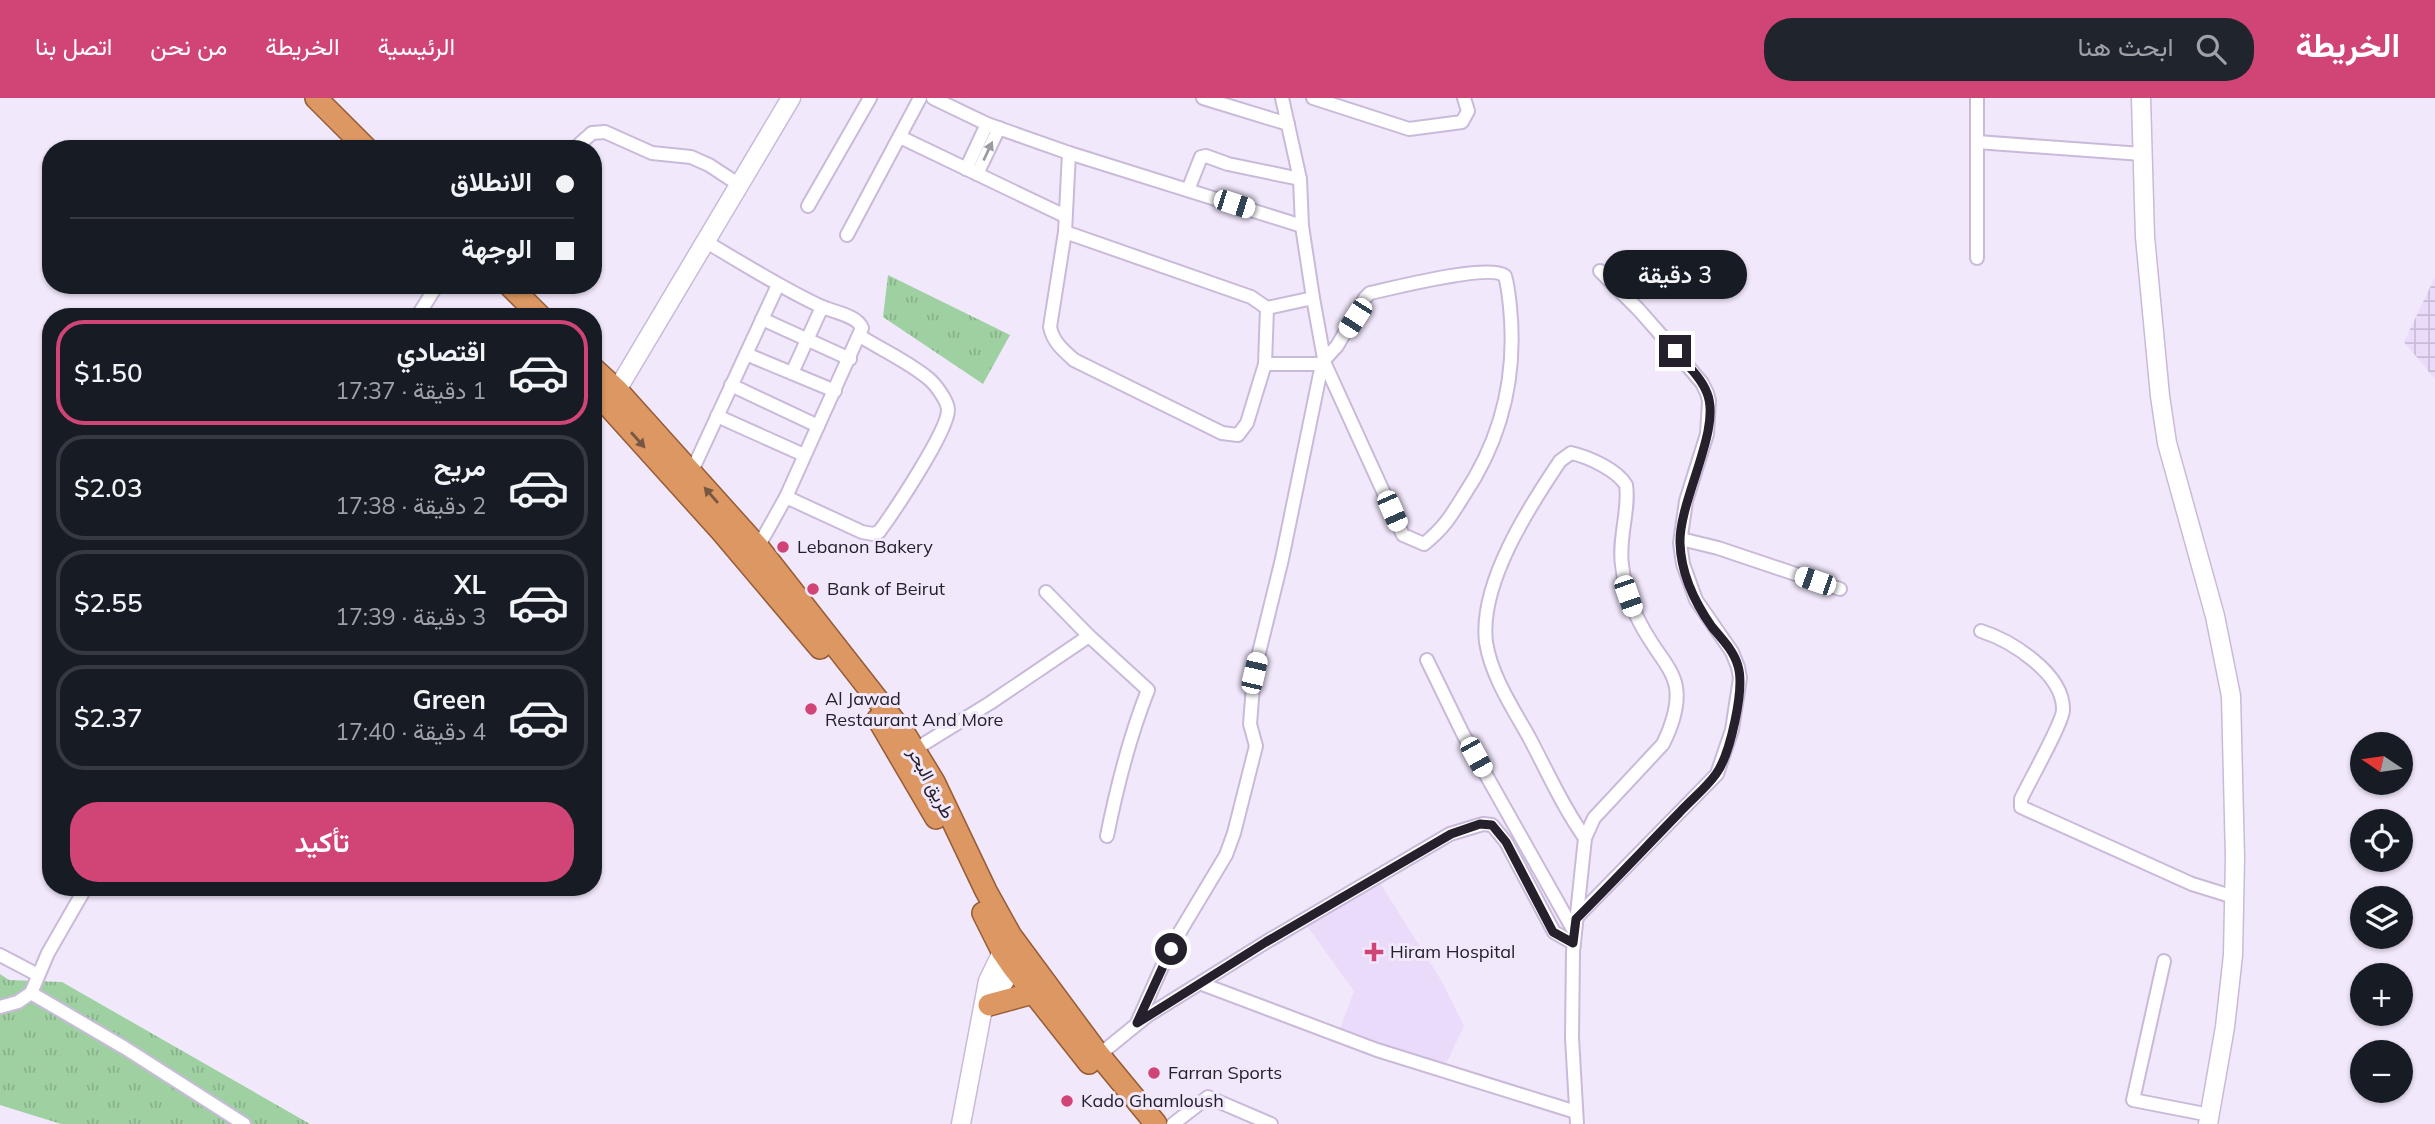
<!DOCTYPE html>
<html lang="ar">
<head>
<meta charset="utf-8">
<style>
	body { margin:0; font-family:Mulish,Vazirmatn,sans-serif; background:#20242c; color:#f1f3f6; direction:rtl; height:100vh; display:flex; flex-direction:column; font-size:26px; white-space:nowrap }
	* { box-sizing:border-box; margin:0 }
	p { font-size:23px; color:#9ea1a6 }
	.icon { flex:none; width:38px; height:38px; fill:none; stroke:currentColor; stroke-width:2; stroke-linecap:round; stroke-linejoin:round }
	.map { position:relative; flex:1; overflow:hidden; direction:ltr }
	.panel { position:absolute; left:42px; top:210px; width:560px; height:588px; display:flex; flex-direction:column; background:#171b24; border-radius:28px; box-shadow:0 2px 5px #0004; direction:rtl }
	.panel>* { flex:none }
	.banner { position:absolute; left:42px; top:42px; width:560px; height:154px; border-radius:28px; box-shadow:0 2px 5px #0004; direction:rtl; display:grid; align-content:center; height:154px; padding:0 28px; background:#171b24 }
	.needle { width:46px; rotate:283deg }
	.tools { position:absolute; left:2350px; top:634px; display:grid; gap:14px }
	.tools a { display:grid; place-items:center; width:63px; height:63px; border-radius:50%; background:#171b24; box-shadow:0 2px 5px #0004; font-size:35px }
	.end { position:absolute; width:32px; height:32px; margin:-16px; border:9px solid #26202c; background:#fff; box-shadow:0 0 0 4px #fff }
	.from { border-radius:50% }
	.bubble { position:absolute; height:49px; border-radius:24px; background:#171b24; box-shadow:0 2px 5px #0004; font-size:23px; font-weight:600; line-height:49px; text-align:center; direction:rtl }
	.car { position:absolute; width:21px; height:42px; margin:-21px -10px; border-radius:9px; box-shadow:0 0 5px 2px #0007; background:linear-gradient(#fff 24%,#345 0 40%,#fff 0 76%,#345 0 86%,#fff 0) }
	.banner b { display:flex; align-items:center; gap:24px; height:66px; font-size:26px }
	.banner b+b { border-top:2px solid #363941 }
	.banner i { width:18px; height:18px; background:#f1f3f6 }
	ul { padding:12px 0 0; list-style:none }
	li { display:flex; align-items:center; gap:21px; height:105px; margin:0 14px 10px; padding:0 14px; border:4px solid #363941; border-radius:28px }
	li div { flex:1 }
	li b { display:block; font-size:26px }
	li em { font-style:normal; font-weight:600 }
	li.selected { border-color:#d04476 }
	li>.icon { width:63px; height:63px; stroke-width:1.5 }
	.primary-button { display:flex; gap:14px; margin-top:auto; padding:14px 28px }
	.primary-button a { flex:1; height:80px; border-radius:28px; background:#d04476; color:#fff; font-size:28px; font-weight:600; line-height:80px; text-align:center }
	header { display:flex; align-items:center; gap:42px; box-sizing:border-box; height:98px; padding:0 35px; background:#d04476; color:#fff }
	header strong { font-size:33px }
	nav { display:flex; gap:38px; margin-inline-start:auto; font-size:24px }
	.search { width:490px; height:63px; background:#20242c; display:flex; align-items:center; gap:18px; box-sizing:border-box; padding:0 24px; border-radius:28px; color:#9ea1a6; font-size:26px }
	.map>svg:first-child { display:block }
</style>
</head>
<body>
<header>
<strong>الخريطة</strong>
<div class="search"><svg class="icon" aria-label="search" viewBox="0 0 24 24"><circle cx="10" cy="10" r="6"/><path d="M15 15l6 6"/></svg>ابحث هنا</div>
<nav><a>الرئيسية</a><a>الخريطة</a><a>من نحن</a><a>اتصل بنا</a></nav>
</header>
<div class="map">
<svg width="2435" height="1026" viewBox="0 0 2435 1026">
	<defs>
		<pattern id="industrial-grid" width="8" height="8" patternUnits="userSpaceOnUse" patternTransform="scale(1.75)"><rect width="8" height="8" fill="#ebdbfb"/><path d="M0 4h8M4 0v8" fill="none" stroke="#c9bcd7"/></pattern>
		<pattern id="grass-tufts" width="24" height="20" patternUnits="userSpaceOnUse" patternTransform="scale(1.75)"><rect width="24" height="20" fill="#9ed0a1"/><path d="M3 7l-1-3M5 7V3M7 7l1-3M15 17l-1-3M17 17v-4M19 17l1-3" fill="none" stroke="#88b28b"/></pattern>
	</defs>
	<rect width="100%" height="100%" fill="#f1e8fb"/>
	<polygon fill="#ebdbfb" points="1378,782 1441,882 1464,928 1445,968 1340,931 1354,893 1305,825"/>
	<polygon fill="url(#industrial-grid)" points="2435,179 2435,281 2404,244"/>
	<g fill="url(#grass-tufts)">
		<polygon points="888,177 1010,237 983,286 883,219"/>
		<polygon points="0,876 9,882 62,884 310,1026 61,1026 0,1007"/>
	</g>
	<g fill="none" stroke-linecap="round" stroke-linejoin="round">
		<defs>
			<g id="minor">
				<polyline points="933,0 987,26 1069,55 1302,128"/>
				<polyline points="1203,0 1288,26"/>
				<path d="M1282,0L1300,81L1302,128L1313,200L1325,266L1403,437L1424,446C1444,430 1451,418 1464,397C1502,340 1517,277 1510,209C1509,199 1508,188 1505,178C1490,165 1394,190 1370,195L1365,200L1337,248L1325,261"/>
				<polyline points="1313,0 1409,31 1462,24 1468,13 1464,0"/>
				<polyline points="1977,0 1977,160"/>
				<polyline points="900,39 1065,118"/>
				<polyline points="1977,44 2142,56"/>
				<polyline points="574,51 592,35 605,34 652,55 691,59 709,67 738,86"/>
				<path d="M1069,55L1065,134L1050,229C1053,244 1063,252 1074,262L1222,335L1238,337L1247,325L1265,266L1267,210"/>
				<polyline points="966,71 987,26"/>
				<polyline points="977,76 999,30"/>
				<polyline points="1188,92 1201,59 1206,58 1228,66 1300,81"/>
				<polyline points="808,108 870,0"/>
				<polyline points="1065,134 1251,199 1267,210"/>
				<polyline points="847,137 920,0"/>
				<path d="M705,143C743,166 780,189 820,208C833,214 857,217 862,230L786,399L758,449"/>
				<polyline points="1267,210 1313,200"/>
				<polyline points="417,219 437,187"/>
				<polyline points="762,221 850,261"/>
				<polyline points="746,256 835,293"/>
				<polyline points="1265,266 1325,266"/>
				<polyline points="792,275 822,209"/>
				<polyline points="731,287 818,328"/>
				<polyline points="717,318 804,357"/>
				<polyline points="691,375 778,187"/>
				<path d="M786,399L862,434L873,436L879,434C893,415 948,333 948,312C948,303 935,286 929,281C909,264 882,252 860,238"/>
				<polyline points="1681,441 1718,450 1840,491"/>
				<path d="M1046,494L1089,538L1148,592C1129,640 1117,688 1107,738"/>
				<path d="M1981,533C2012,543 2064,576 2063,612C2063,624 2028,686 2021,701V709L2192,786L2234,799"/>
				<polyline points="1427,562 1463,636 1574,833"/>
				<polyline points="914,652 990,605 1089,538"/>
				<polyline points="1575,821 1717,676 1732,632 1740,580 1738,569 1732,554 1696,502 1683,466 1680,445 1686,403 1707,336 1709,303 1707,295 1702,285 1675,253 1639,212 1600,173"/>
				<polyline points="0,857 38,877"/>
				<polyline points="2164,863 2133,1002 2210,1017"/>
				<polyline points="1202,886 1377,952 1576,1014"/>
				<polyline points="31,895 125,950 244,1026"/>
				<polyline points="0,909 18,904 31,895 48,855 86,789"/>
				<polyline points="1137,925 1161,871 1181,832 1226,757 1234,735 1256,648 1250,626 1254,575 1282,461 1322,266"/>
				<polyline points="1099,957 1147,918 1266,844 1450,736 1483,726 1492,727 1506,744 1554,834 1573,845"/>
				<polyline points="1173,1026 1208,999 1271,1026"/>
				<path d="M1577,1026L1572,940L1573,854L1585,740L1594,720L1663,646C1671,630 1679,607 1676,589C1673,572 1659,557 1650,542C1635,519 1625,495 1622,467C1618,440 1630,411 1626,387C1617,372 1589,359 1571,355L1560,363C1529,409 1479,486 1486,544C1491,578 1514,612 1530,641C1548,675 1563,709 1585,740"/>
			</g>
			<g id="secondary">
				<polyline points="2141,0 2145,139 2160,298 2167,345 2215,518 2231,598 2235,760 2233,857 2225,929 2208,1026"/>
				<polyline points="609,299 617,292 791,0"/>
				<polyline points="984,912 994,901 1018,860"/>
				<polyline points="961,1026 988,883 1007,844"/>
			</g>
			<g id="trunk">
				<polyline points="316,0 367,51"/>
				<polyline points="509,187 541,219"/>
				<polyline points="593,270 617,292 758,449 906,638 934,684 986,793 1011,838 1099,957 1156,1026"/>
				<polyline points="593,291 722,434 820,550"/>
				<polyline points="878,621 936,720"/>
				<polyline points="983,815 1002,853 1013,869 1089,965"/>
				<polyline points="989,907 1033,895"/>
			</g>
		</defs>
		<use href="#minor" stroke="#cabada" stroke-width="16"/>
		<use href="#secondary" stroke="#cabada" stroke-width="21"/>
		<use href="#trunk" stroke="#965c36" stroke-width="24"/>
		<use href="#minor" stroke="#fff" stroke-width="12"/>
		<use href="#secondary" stroke="#fff" stroke-width="18"/>
		<use href="#trunk" stroke="#dc9762" stroke-width="21"/>
	</g>
	<defs><path id="oneway-solid" d="M-6-.8H1V-3.2L6.5 0L1 3.2V.8H-6Z" transform="scale(1.75)"/></defs>
	<use fill="#9d9ba0" href="#oneway-solid" transform="translate(988 53) rotate(-65)"/>
	<g fill="#785644">
		<use href="#oneway-solid" transform="translate(638 342) rotate(48)"/>
		<use href="#oneway-solid" transform="translate(711 397) rotate(-131)"/>
	</g>
	<g fill="none" stroke-linecap="round" stroke-linejoin="round">
		<path stroke="#26202c" stroke-width="9" d="M1171,851L1137,925L1266,844L1451,736L1480,726L1492,727L1506,744L1553,834L1573,845L1576,821C1611,786 1645,750 1679,715C1691,702 1706,690 1716,676C1730,657 1745,591 1738,568C1734,553 1722,541 1712,529C1695,505 1681,475 1680,445C1679,402 1722,331 1707,295C1701,279 1686,266 1675,253"/>
	</g>
	<g fill="#d04476" stroke="#f1e8fb" stroke-width="2.5">
		<circle cx="783" cy="449" r="7"/>
		<circle cx="813" cy="491" r="7"/>
		<circle cx="811" cy="611" r="7"/>
		<path d="M1370.5 843.5h7v7h7v7h-7v7h-7v-7h-7v-7h7z"/>
		<circle cx="1154" cy="975" r="7"/>
		<circle cx="1067" cy="1003" r="7"/>
	</g>
	<g text-anchor="middle" stroke-width="6" stroke-linejoin="round" paint-order="stroke">
		<g font-size="18" fill="#26202c" stroke="#f1e8fb" text-anchor="start">
			<text x="797" y="455">Lebanon Bakery</text>
			<text x="827" y="497">Bank of Beirut</text>
			<text x="825" y="607">Al Jawad<tspan x="825" dy="21">Restaurant And More</tspan></text>
			<text x="1390" y="860">Hiram Hospital</text>
			<text x="1168" y="981">Farran Sports</text>
			<text x="1081" y="1009">Kado Ghamloush</text>
		</g>
		<g font-size="18" fill="#26202c" stroke="#f1e8fb">
			<text transform="translate(931 685) rotate(62)" y="6">طريق البحر</text>
		</g>
	</g>
</svg>
<div class="tools">
<a><svg class="needle" viewBox="-14 -14 28 28"><path d="M0-13l5 13h-10z" fill="#e53935"/><path d="M0 13l5-13h-10z" fill="#9ea1a6"/></svg></a>
<a><svg class="icon" aria-label="locate" viewBox="0 0 24 24"><circle cx="12" cy="12" r="6"/><path d="M12 2v4M12 18v4M2 12h4M18 12h4"/></svg></a>
<a><svg class="icon" aria-label="layers" viewBox="0 0 24 24"><path d="M12 4l9 5-9 5-9-5zM3 14l9 5 9-5"/></svg></a>
<a>+</a>
<a>−</a>
</div>
<i class="end from" style="left:1171px;top:851px"></i>
<i class="end" style="left:1675px;top:253px"></i>
<div class="bubble" style="left:1603px;top:152px;width:144px">3 دقيقة</div>
<i class="car" style="left:1234px;top:106px;rotate:108deg"></i>
<i class="car" style="left:1355px;top:220px;rotate:213deg"></i>
<i class="car" style="left:1392px;top:413px;rotate:156deg"></i>
<i class="car" style="left:1815px;top:483px;rotate:289deg"></i>
<i class="car" style="left:1628px;top:498px;rotate:161deg"></i>
<i class="car" style="left:1254px;top:575px;rotate:13deg"></i>
<i class="car" style="left:1476px;top:659px;rotate:151deg"></i>
<div class="banner">
<b><i class="from"></i>الانطلاق</b>
<b><i></i>الوجهة</b>
</div>
<section class="panel">
<ul>
<li class="selected"><svg class="icon" aria-label="car" viewBox="0 0 24 24"><path d="M5 17H2v-5l4-1 3-4h7l3 4 3 1v5h-3M9 17h6M6 11h13"/><circle cx="7" cy="17" r="2"/><circle cx="17" cy="17" r="2"/></svg><div><b>اقتصادي</b><p>1 دقيقة · 17:37</p></div><em>$1.50</em></li>
<li><svg class="icon" aria-label="car" viewBox="0 0 24 24"><path d="M5 17H2v-5l4-1 3-4h7l3 4 3 1v5h-3M9 17h6M6 11h13"/><circle cx="7" cy="17" r="2"/><circle cx="17" cy="17" r="2"/></svg><div><b>مريح</b><p>2 دقيقة · 17:38</p></div><em>$2.03</em></li>
<li><svg class="icon" aria-label="car" viewBox="0 0 24 24"><path d="M5 17H2v-5l4-1 3-4h7l3 4 3 1v5h-3M9 17h6M6 11h13"/><circle cx="7" cy="17" r="2"/><circle cx="17" cy="17" r="2"/></svg><div><b>XL</b><p>3 دقيقة · 17:39</p></div><em>$2.55</em></li>
<li><svg class="icon" aria-label="car" viewBox="0 0 24 24"><path d="M5 17H2v-5l4-1 3-4h7l3 4 3 1v5h-3M9 17h6M6 11h13"/><circle cx="7" cy="17" r="2"/><circle cx="17" cy="17" r="2"/></svg><div><b>Green</b><p>4 دقيقة · 17:40</p></div><em>$2.37</em></li>
</ul>
<div class="primary-button"><a>تأكيد</a></div>
</section>
</div>
</body>
</html>
